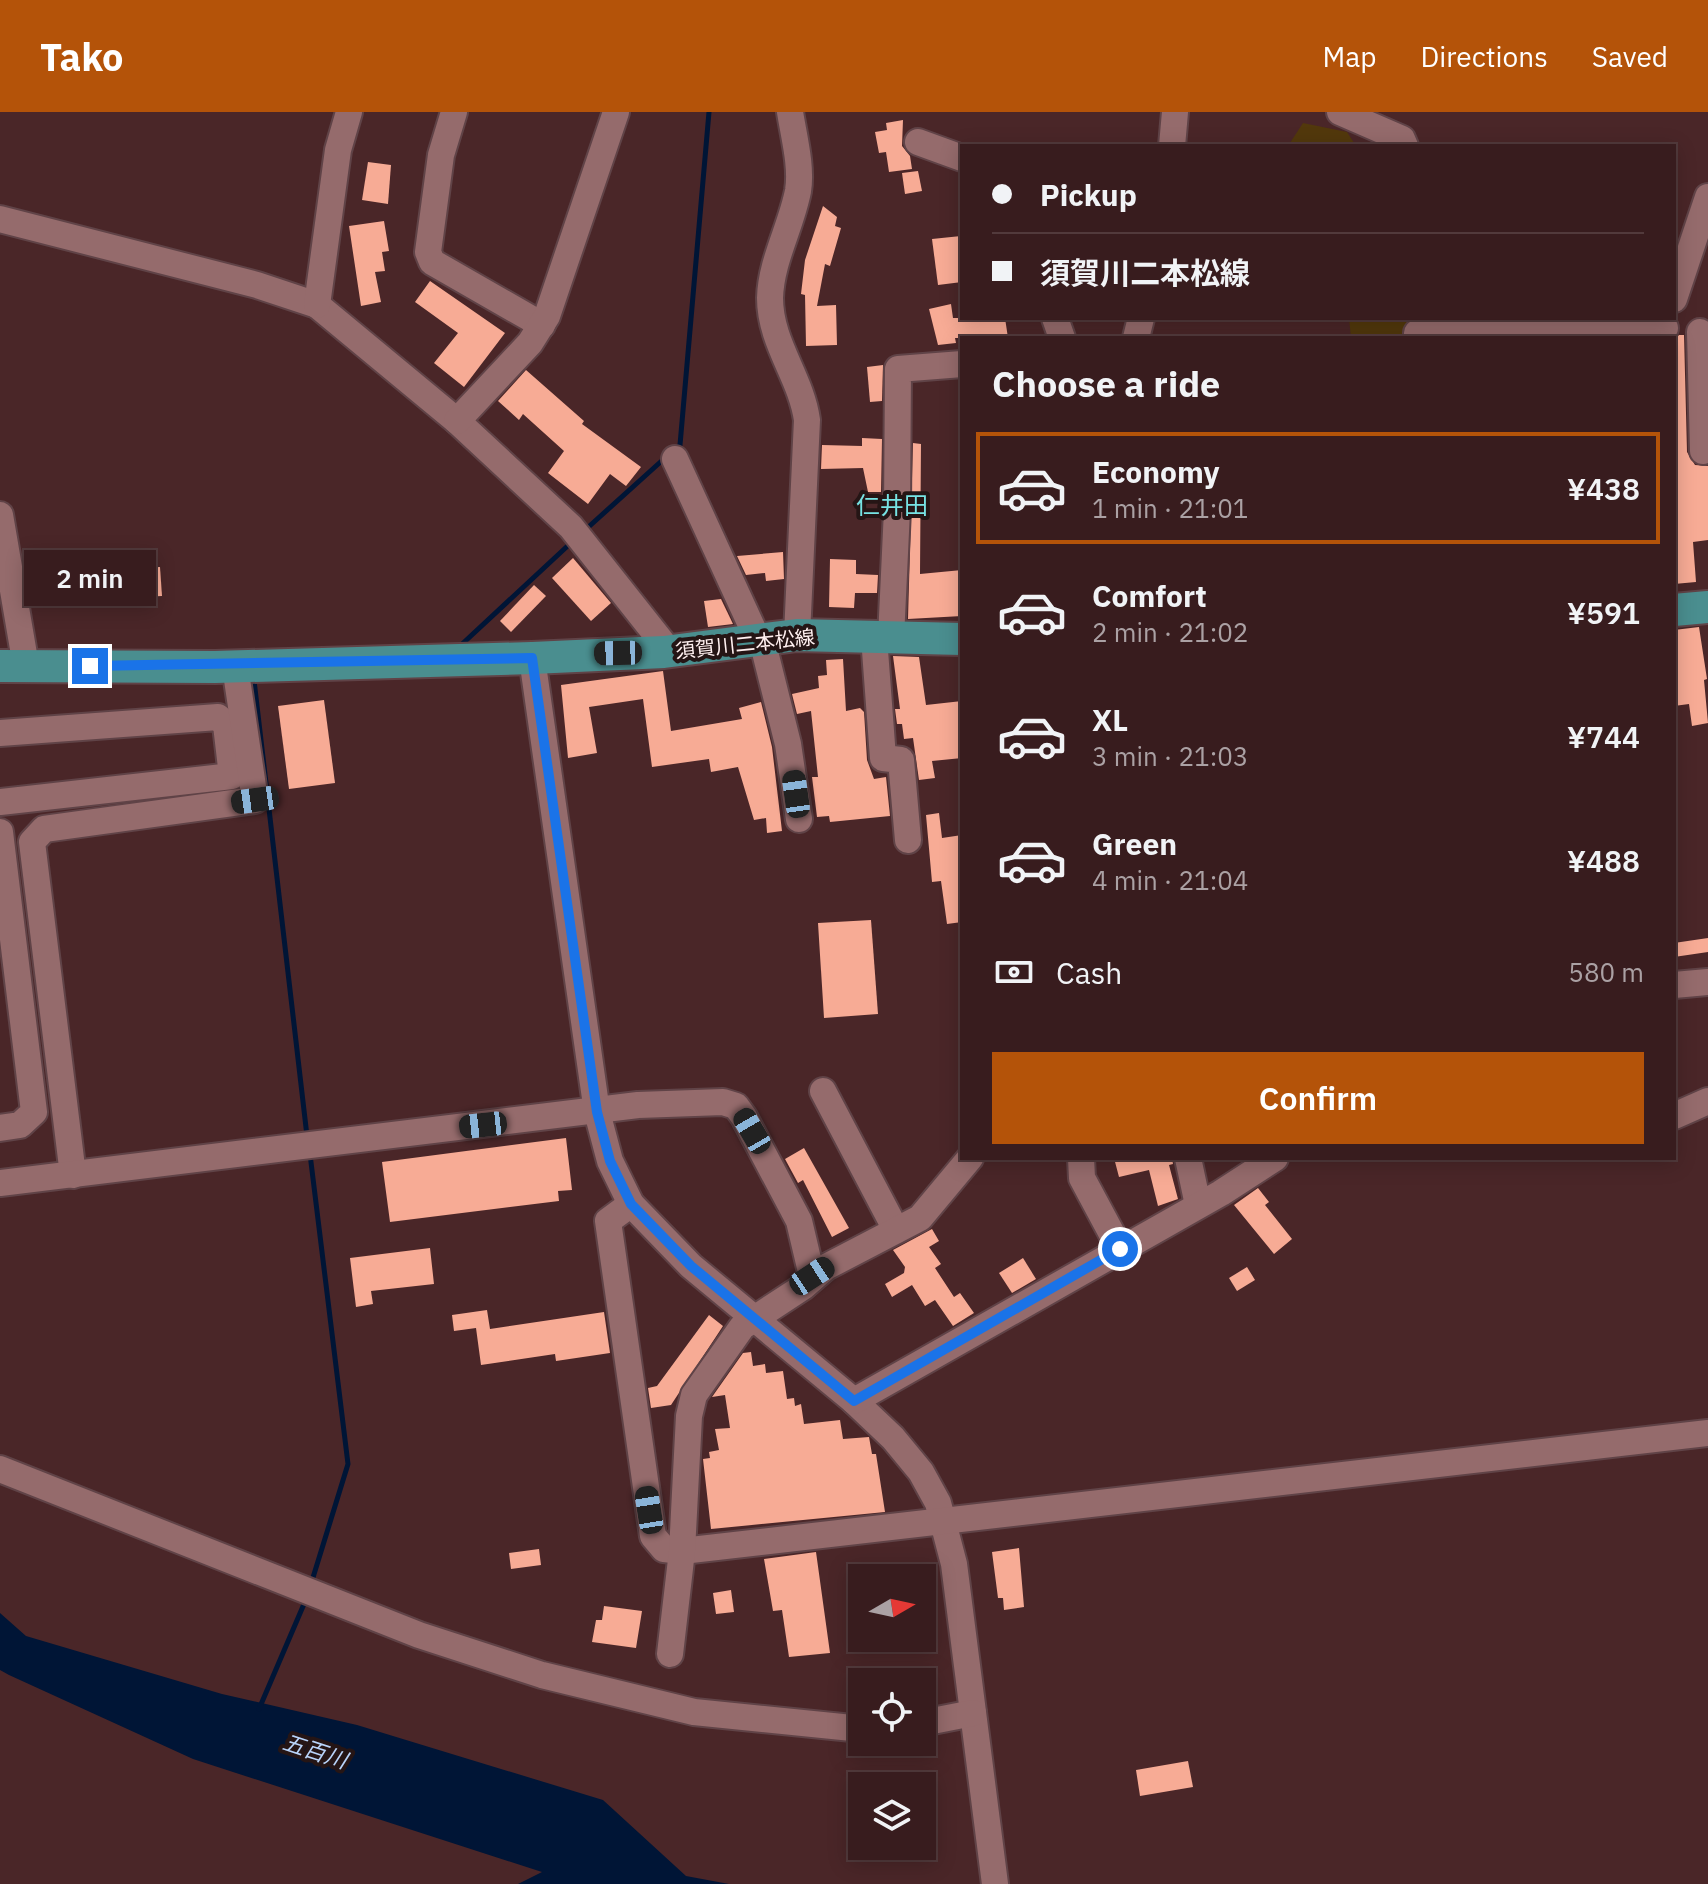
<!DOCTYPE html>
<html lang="en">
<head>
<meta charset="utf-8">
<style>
	body { margin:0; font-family:"IBM Plex Sans","Noto Sans JP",sans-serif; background:#43292b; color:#f1f3f6; height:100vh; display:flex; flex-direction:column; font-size:30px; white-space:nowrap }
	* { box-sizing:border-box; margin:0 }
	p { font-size:26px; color:#aba1a4 }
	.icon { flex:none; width:44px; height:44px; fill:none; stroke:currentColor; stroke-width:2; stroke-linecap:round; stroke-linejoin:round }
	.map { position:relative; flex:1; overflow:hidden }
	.drawer { position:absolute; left:960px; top:224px; width:716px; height:824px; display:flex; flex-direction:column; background:#381c1e; border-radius:0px; box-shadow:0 4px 20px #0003,0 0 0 2px #523a3c }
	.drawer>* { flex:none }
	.top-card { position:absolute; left:960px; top:32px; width:716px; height:176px; border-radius:0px; box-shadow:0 4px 20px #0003,0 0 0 2px #523a3c; display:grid; align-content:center; height:176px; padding:0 32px; background:#381c1e }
	.needle { width:52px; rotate:81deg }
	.controls { position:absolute; left:848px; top:1452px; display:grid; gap:16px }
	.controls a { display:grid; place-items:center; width:88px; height:88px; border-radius:0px; background:#381c1e; box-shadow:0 4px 20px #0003,0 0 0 2px #523a3c; font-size:40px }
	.end { position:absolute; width:36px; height:36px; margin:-18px; border:10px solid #1a73e8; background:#fff; box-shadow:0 0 0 4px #fff }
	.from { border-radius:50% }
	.bubble { position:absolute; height:56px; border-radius:0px; background:#381c1e; box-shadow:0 4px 20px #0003,0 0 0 2px #523a3c; font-size:26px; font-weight:600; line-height:56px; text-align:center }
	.car { position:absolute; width:24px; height:48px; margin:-24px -12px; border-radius:10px; box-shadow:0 0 6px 2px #0007; background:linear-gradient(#222 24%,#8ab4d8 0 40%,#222 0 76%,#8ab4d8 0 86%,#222 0) }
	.top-card b { display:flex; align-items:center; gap:28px; height:76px; font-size:30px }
	.top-card b+b { border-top:2px solid #523a3c }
	.top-card i { width:20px; height:20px; background:#f1f3f6 }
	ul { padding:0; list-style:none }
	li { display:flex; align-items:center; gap:24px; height:112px; margin:0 16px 12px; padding:0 16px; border:4px solid transparent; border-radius:0px }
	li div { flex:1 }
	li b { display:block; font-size:30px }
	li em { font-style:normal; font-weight:600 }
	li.current { border-color:#b45309 }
	li>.icon { width:72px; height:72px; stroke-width:1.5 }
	h2 { padding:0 32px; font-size:36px; line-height:96px }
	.pay { display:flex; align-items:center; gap:20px; height:88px; padding:0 32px; font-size:30px }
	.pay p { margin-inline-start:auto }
	.action { display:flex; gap:16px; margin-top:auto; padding:16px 32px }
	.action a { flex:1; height:92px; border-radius:0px; background:#b45309; color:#fff; font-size:32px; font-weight:600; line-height:92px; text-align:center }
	header { display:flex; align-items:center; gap:48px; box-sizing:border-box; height:112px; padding:0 40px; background:#b45309; color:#fff }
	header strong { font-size:38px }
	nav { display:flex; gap:44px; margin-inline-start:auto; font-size:28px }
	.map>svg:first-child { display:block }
</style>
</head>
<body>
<header>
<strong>Tako</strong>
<nav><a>Map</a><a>Directions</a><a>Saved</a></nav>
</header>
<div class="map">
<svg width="1708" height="1772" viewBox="0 0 1708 1772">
	<rect width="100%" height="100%" fill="#4a2628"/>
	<g fill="#52380c">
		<polygon points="1303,11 1347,20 1356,34 1288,34"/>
		<polygon points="1349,206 1409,206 1409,226 1351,226"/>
	</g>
	<polygon fill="#001536" points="0,1501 26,1524 222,1582 357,1613 603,1688 686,1764 729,1772 518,1772 542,1760 193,1647 9,1563 0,1558"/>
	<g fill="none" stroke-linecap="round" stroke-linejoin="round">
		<g stroke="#001536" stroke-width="5">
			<polyline points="673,339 680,333 709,0"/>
			<polyline points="584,419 666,345"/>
			<polyline points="460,534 574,428"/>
			<polyline points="258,568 254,568 307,1024"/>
			<polyline points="310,1042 348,1352 311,1472"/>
			<polyline points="259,1597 307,1485"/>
		</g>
	</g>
	<g fill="#f7ab95">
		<polygon points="903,8 902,34 910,44 912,57 889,60 886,40 879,41 875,20 887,18 886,11"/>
		<polygon points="368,50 391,53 388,92 362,88"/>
		<polygon points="918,59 922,79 905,82 902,61"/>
		<polygon points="823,94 837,105 835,114 841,116 830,154 825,152 817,194 836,193 837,233 806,234 805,183 801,182 805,148"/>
		<polygon points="384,109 389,139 382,140 385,159 375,160 381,190 361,194 349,114"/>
		<polygon points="961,124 962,170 938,173 932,127"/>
		<polygon points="430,169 505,221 464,275 434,251 458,221 415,190"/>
		<polygon points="951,192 953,206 1005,206 1008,226 955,226 956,231 938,233 929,197"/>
		<polygon points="1679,223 1684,223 1687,340 1695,353 1708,354 1708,428 1693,430 1696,470 1674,472 1674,416 1678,415 1674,367 1674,229"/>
		<polygon points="883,253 882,289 870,290 867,255"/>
		<polygon points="526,258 584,309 582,312 641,355 626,374 610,362 588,392 548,361 564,339 523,302 519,308 498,289"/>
		<polygon points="862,326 882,327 881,380 868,380 863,356 821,357 822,333 862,334"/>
		<polygon points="913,331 921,332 920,462 962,458 962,504 908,507"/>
		<polygon points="783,440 784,467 766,469 765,461 746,463 737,444"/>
		<polygon points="573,446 611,491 591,509 552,466"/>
		<polygon points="830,447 856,448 856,462 878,463 877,481 855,481 854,496 829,495"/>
		<polygon points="160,455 162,484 123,486 122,457"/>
		<polygon points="534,473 546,484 511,520 500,509"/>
		<polygon points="721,487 733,512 708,515 704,489"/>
		<polygon points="1699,515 1707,567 1704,568 1708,611 1692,614 1689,592 1674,594 1674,518"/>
		<polygon points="893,544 919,545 926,593 962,589 962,646 932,649 935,666 919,668 913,626 904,627 902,612 897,612 895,597 900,597"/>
		<polygon points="843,547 846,599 860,596 864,600 867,648 874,667 886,665 890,704 830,710 829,704 817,705 812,665 818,665 811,599 797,602 792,582 819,576 818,564 827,563 826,548"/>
		<polygon points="663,559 671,619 742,607 739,596 761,590 772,635 782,719 767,721 766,706 754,708 738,655 711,660 709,647 652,655 643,587 589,595 597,641 568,646 561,573"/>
		<polygon points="324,588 335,671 289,677 278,594"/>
		<polygon points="939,701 942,726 962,723 962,810 947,812 941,769 932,770 926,703"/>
		<polygon points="871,808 878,902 824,906 818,811"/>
		<polygon points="1708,826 1708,840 1674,845 1674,831"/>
		<polygon points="566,1026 572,1078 558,1079 559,1089 390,1110 382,1050"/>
		<polygon points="804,1036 849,1116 832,1125 803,1068 798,1071 785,1047"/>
		<polygon points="1114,1046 1172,1046 1173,1052 1169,1053 1178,1087 1158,1094 1149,1058 1119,1065"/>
		<polygon points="1258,1076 1269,1090 1265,1093 1292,1127 1274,1142 1234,1093"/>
		<polygon points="932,1117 939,1129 929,1135 941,1152 935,1156 954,1185 960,1181 974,1201 953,1214 935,1188 925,1194 912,1173 892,1185 885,1172 904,1161 905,1155 893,1138"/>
		<polygon points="430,1136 434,1172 371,1179 373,1192 356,1195 350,1146"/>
		<polygon points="1023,1146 1036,1167 1012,1181 999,1161"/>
		<polygon points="1247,1155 1255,1168 1237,1179 1229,1166"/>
		<polygon points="487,1198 490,1217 604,1200 610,1241 556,1249 555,1242 481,1253 476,1216 454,1219 452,1203"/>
		<polygon points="709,1203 723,1214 671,1293 651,1296 648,1276 657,1274"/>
		<polygon points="751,1240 753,1254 765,1252 766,1261 783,1259 787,1287 794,1286 795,1294 801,1292 804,1312 840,1308 843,1327 869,1325 872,1342 876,1342 885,1400 711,1417 703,1347 710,1346 709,1340 719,1338 715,1317 730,1316 725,1283 712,1285 743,1241"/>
		<polygon points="1019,1436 1024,1495 1004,1498 1003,1486 998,1486 992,1440"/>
		<polygon points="539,1437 541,1453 511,1457 509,1441"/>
		<polygon points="816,1440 830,1541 789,1545 782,1498 773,1499 764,1447"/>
		<polygon points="731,1478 734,1500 716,1502 713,1481"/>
		<polygon points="604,1494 642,1499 636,1536 592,1530 596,1508 602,1508"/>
		<polygon points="1188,1649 1193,1675 1140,1684 1136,1658"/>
	</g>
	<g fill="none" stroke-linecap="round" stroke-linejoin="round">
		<defs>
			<g id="minor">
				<polyline points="454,0 441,43 428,140 432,150 542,213"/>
				<path d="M790,0C794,25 802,55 798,79C791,115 771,149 770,186C770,231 801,265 807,308L797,523"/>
				<polyline points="1340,0 1402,27 1405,34"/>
				<polyline points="918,30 962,46"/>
				<polyline points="1172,34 1175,0"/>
				<polyline points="0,107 257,173 317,193 457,309 571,415 662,530 664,540"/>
				<polyline points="1674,187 1708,85"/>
				<polyline points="317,193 338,38 349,0"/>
				<polyline points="1055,206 1062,226"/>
				<polyline points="1700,220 1703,339"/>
				<polyline points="1417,221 1514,213 1665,216"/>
				<polyline points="1136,226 1141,206"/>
				<polyline points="457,309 530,231 547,204 616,0"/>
				<polyline points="675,347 758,528"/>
				<polyline points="0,403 26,554"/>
				<polyline points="874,525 883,646 901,648 908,728"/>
				<polyline points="891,526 897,398 898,257 962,252"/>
				<polyline points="762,528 788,632 799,707"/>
				<polyline points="532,546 597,1000 610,1049 631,1092 691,1154 854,1289 893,1326 921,1360 938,1391 954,1452 995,1772"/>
				<polyline points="0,621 218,605 226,613 232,664 0,690"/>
				<polyline points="0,720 34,1000 20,1013 0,1016"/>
				<polyline points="1674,873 1708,870"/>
				<polyline points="823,979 896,1118"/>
				<polyline points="1674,1004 1708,989"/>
				<polyline points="1081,1046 1082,1066 1120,1137"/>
				<polyline points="1188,1046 1198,1093"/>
				<polyline points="73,1063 32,730 44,717 255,688 235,554"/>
				<polyline points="0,1071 638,993 723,990 736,994 744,1005 799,1109 812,1164"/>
				<polyline points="631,1092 608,1109 653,1424 664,1437 682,1439 1708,1321"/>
				<polyline points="854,1289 1221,1081 1275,1046"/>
				<polyline points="0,1357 419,1523 542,1563 694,1600 862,1617"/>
				<polyline points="670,1542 682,1439 689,1304 694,1283 742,1215 803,1175 826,1155 920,1106 970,1046"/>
				<polyline points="922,1611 973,1601"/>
			</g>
			<g id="major">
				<polyline points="1674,498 1708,495"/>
				<polyline points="0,554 215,555 532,546 664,540 797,523 962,527"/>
			</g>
		</defs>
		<use href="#minor" stroke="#604347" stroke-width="30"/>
		<use href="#major" stroke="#604347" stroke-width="36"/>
		<use href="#minor" stroke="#956b6c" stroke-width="26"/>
		<use href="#major" stroke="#4a8e8f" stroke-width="32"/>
	</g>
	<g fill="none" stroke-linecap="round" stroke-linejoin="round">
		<polyline stroke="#1a73e8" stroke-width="10" points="90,554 532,546 597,1000 610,1049 631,1092 691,1154 854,1289 1120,1137"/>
	</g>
	<g text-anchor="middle" stroke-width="8" stroke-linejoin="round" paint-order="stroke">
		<g font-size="20" fill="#fff0f0" stroke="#251515">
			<text transform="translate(745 532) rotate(-6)" y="7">須賀川二本松線</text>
		</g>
		<g font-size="22" font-style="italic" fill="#b9d4fa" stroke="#251515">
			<text transform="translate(315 1639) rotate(18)" y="8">五百川</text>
		</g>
		<g font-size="24" fill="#77e3e4" stroke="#251515">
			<text x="892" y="402">仁井田</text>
		</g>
	</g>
</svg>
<div class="controls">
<a><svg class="needle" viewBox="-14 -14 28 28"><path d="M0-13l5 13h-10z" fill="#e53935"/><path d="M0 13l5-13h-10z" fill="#aba1a4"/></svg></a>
<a><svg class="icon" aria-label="locate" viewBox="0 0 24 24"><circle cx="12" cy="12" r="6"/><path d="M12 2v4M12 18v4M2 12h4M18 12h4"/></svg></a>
<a><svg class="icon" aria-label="layers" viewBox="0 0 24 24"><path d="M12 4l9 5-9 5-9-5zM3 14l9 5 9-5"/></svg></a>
</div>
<i class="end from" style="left:1120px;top:1137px"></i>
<i class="end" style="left:90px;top:554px"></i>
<div class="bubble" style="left:24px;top:438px;width:132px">2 min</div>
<i class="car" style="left:618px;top:541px;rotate:269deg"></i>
<i class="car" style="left:796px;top:682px;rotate:352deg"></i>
<i class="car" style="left:255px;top:688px;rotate:262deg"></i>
<i class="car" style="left:483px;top:1013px;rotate:264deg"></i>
<i class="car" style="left:752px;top:1019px;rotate:330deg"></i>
<i class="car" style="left:812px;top:1164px;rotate:57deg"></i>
<i class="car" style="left:649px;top:1398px;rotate:351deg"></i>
<div class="top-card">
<b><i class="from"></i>Pickup</b>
<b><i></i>須賀川二本松線</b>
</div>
<section class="drawer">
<h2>Choose a ride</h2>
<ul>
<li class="current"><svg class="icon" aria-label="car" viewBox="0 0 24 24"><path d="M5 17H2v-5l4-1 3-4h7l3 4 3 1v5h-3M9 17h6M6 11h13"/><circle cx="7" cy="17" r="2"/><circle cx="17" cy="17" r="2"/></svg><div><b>Economy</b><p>1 min · 21:01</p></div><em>¥438</em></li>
<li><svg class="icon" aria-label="car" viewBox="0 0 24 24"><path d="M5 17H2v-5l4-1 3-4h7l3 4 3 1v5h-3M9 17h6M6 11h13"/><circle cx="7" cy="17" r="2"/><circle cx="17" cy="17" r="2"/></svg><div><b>Comfort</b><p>2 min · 21:02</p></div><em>¥591</em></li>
<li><svg class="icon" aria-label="car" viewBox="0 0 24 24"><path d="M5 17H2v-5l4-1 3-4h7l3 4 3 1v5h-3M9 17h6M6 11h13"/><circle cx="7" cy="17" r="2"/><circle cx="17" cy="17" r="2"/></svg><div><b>XL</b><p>3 min · 21:03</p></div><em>¥744</em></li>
<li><svg class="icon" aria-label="car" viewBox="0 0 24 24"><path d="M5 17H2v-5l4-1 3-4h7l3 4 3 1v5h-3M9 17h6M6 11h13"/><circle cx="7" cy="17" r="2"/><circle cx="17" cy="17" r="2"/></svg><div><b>Green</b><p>4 min · 21:04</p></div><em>¥488</em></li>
</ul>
<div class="pay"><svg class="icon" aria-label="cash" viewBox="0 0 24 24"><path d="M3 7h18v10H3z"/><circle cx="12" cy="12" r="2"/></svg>Cash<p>580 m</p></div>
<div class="action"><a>Confirm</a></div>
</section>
</div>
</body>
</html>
